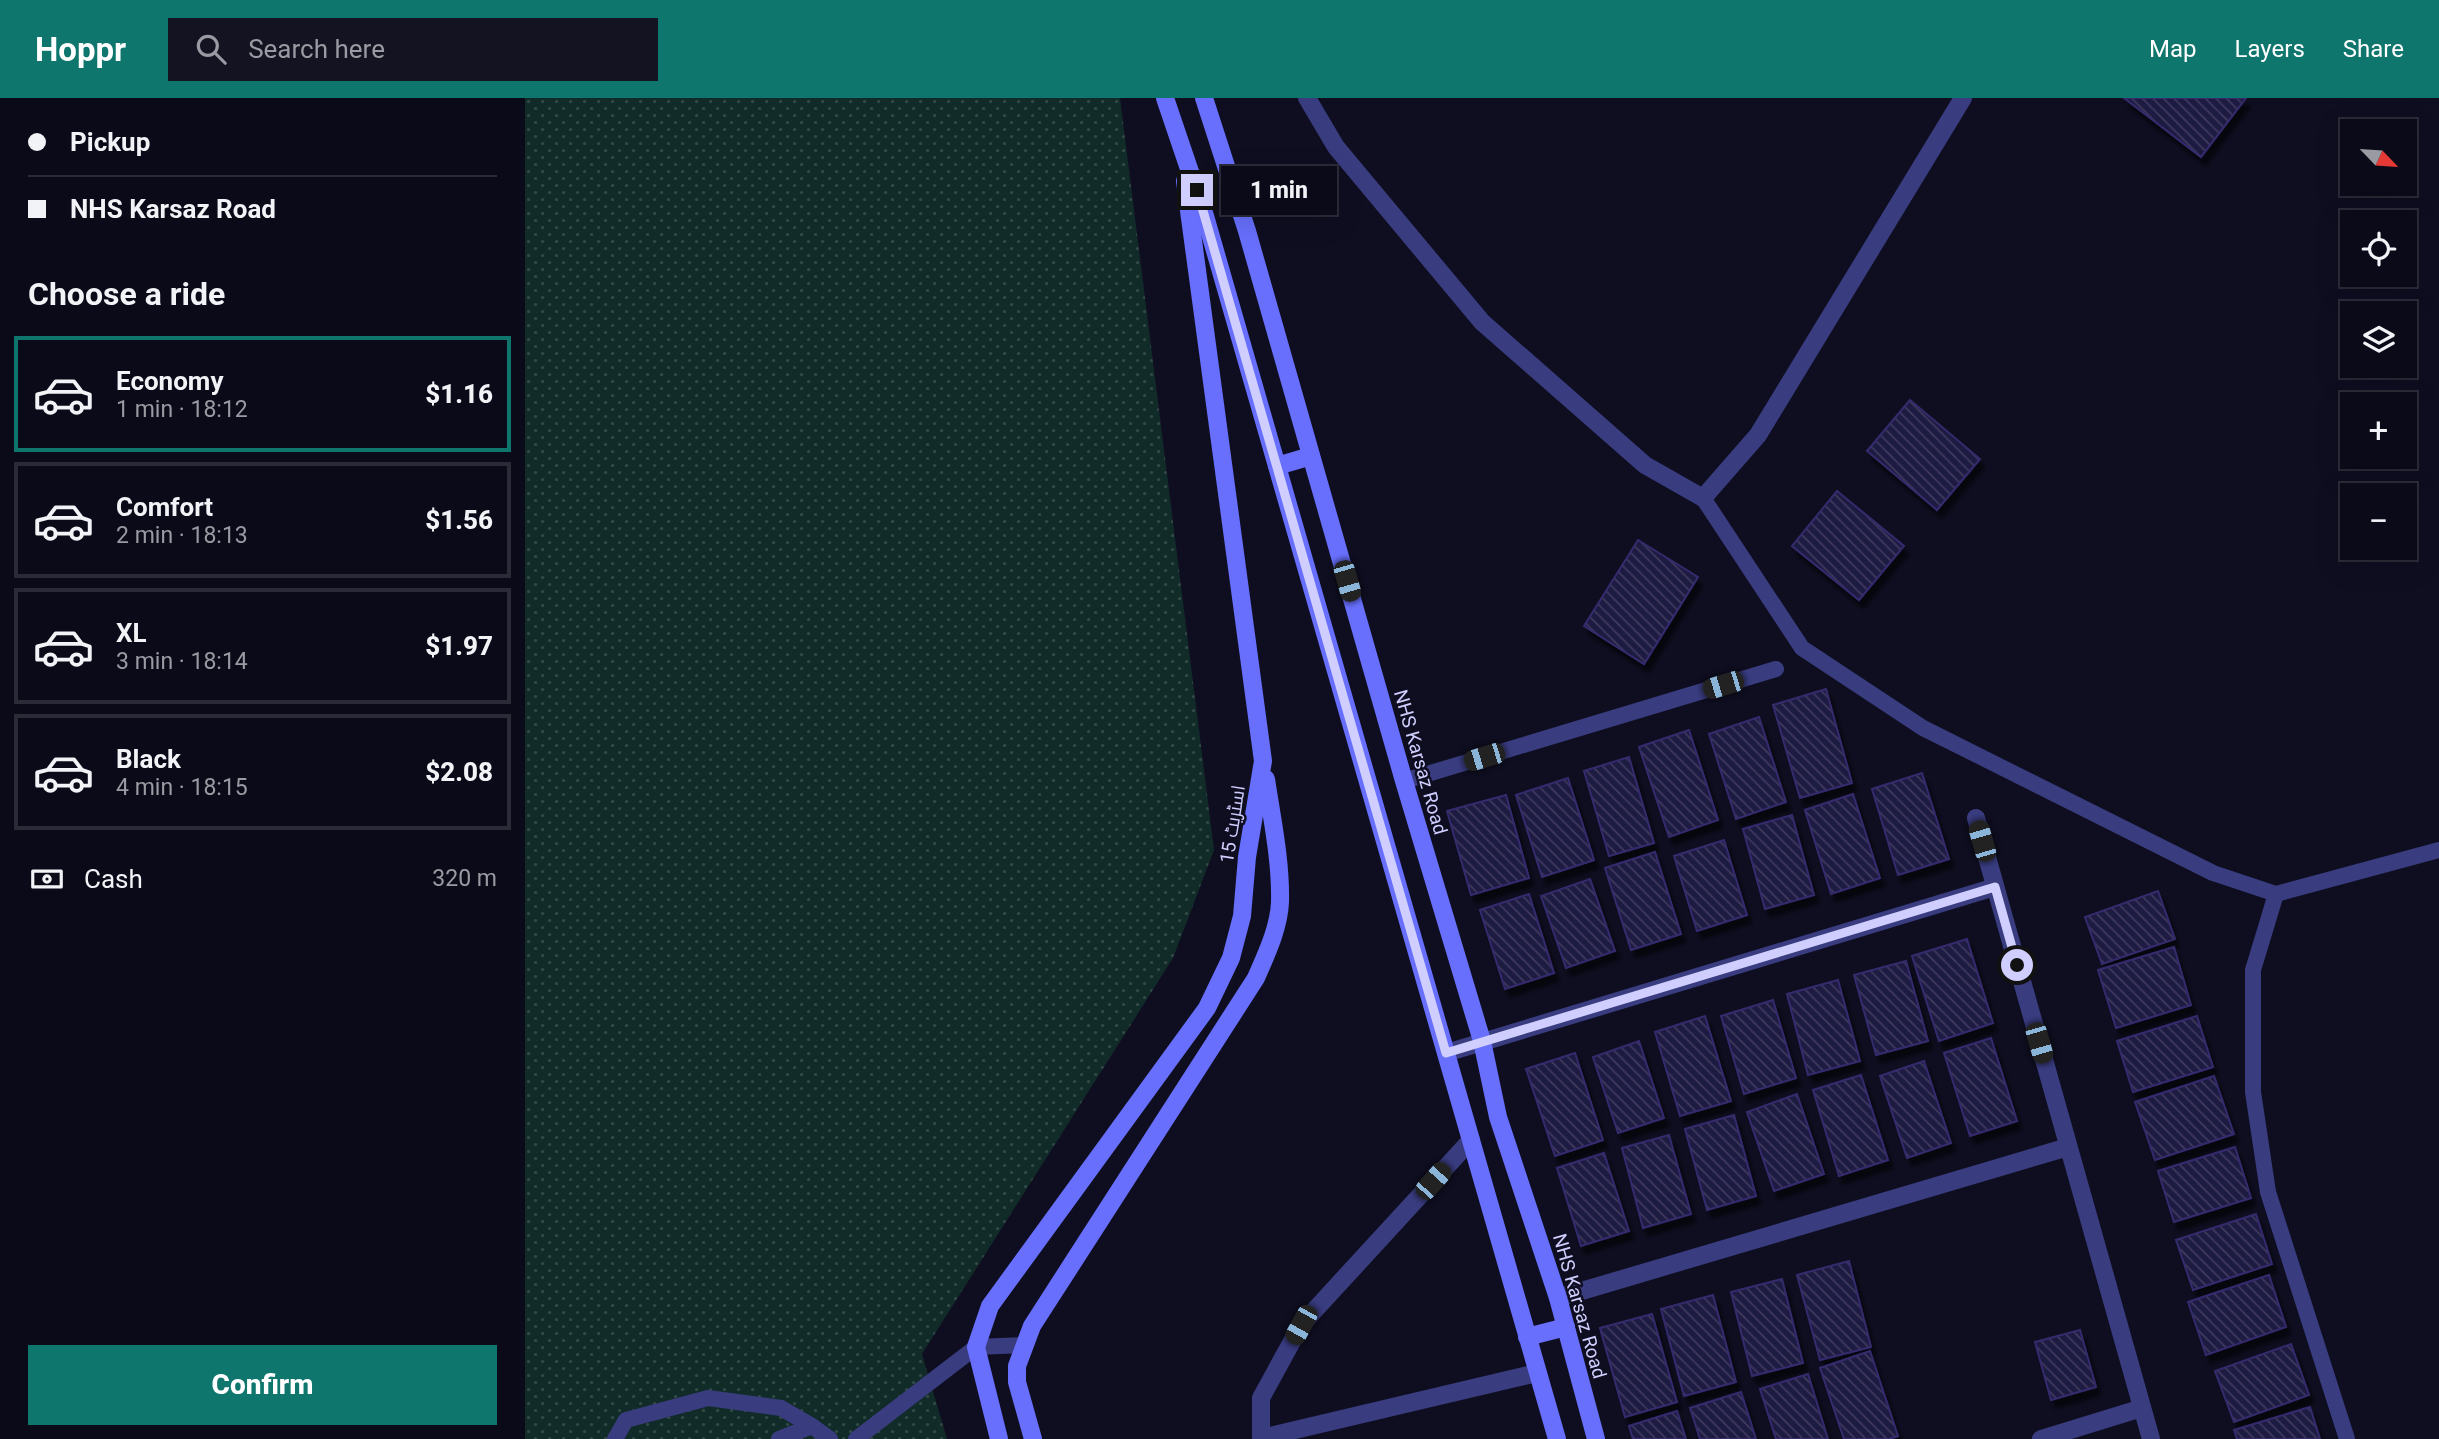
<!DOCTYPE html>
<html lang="en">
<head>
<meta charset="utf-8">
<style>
	body { margin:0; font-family:Roboto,Cairo,sans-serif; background:#141322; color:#f1f3f6; height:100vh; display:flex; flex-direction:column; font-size:26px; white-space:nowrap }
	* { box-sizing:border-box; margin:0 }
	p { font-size:23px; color:#9a9aa2 }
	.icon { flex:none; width:38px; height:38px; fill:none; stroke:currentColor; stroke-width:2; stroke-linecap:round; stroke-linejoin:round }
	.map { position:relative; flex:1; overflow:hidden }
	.panel { display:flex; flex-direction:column; background:#0b0a19; width:525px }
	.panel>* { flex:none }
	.top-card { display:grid; align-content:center; height:154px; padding:0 28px; background:#0b0a19 }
	.needle { width:46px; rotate:115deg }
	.controls { position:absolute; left:1815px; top:21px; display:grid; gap:14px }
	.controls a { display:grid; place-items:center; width:77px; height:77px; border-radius:0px; background:#0b0a19; box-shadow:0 7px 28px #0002,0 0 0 2px #2b2b38; font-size:35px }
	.end { position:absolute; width:32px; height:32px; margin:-16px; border:9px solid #d0cefe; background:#111; box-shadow:0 0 0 4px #111 }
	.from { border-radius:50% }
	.bubble { position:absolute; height:49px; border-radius:0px; background:#0b0a19; box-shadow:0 7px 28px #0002,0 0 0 2px #2b2b38; font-size:23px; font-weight:800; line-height:49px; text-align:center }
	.car { position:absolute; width:21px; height:42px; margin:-21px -10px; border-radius:9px; box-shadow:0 0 5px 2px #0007; background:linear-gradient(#222 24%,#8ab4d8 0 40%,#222 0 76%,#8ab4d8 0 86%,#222 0) }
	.top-card b { display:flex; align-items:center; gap:24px; height:66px; font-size:26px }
	.top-card b+b { border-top:2px solid #2b2b38 }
	.top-card i { width:18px; height:18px; background:#f1f3f6 }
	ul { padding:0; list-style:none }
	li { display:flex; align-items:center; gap:21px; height:116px; margin:0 14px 10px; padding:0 14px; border:4px solid #2b2b38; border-radius:0px }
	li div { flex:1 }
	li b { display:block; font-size:26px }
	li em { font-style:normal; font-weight:800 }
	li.current { border-color:#0f766e }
	li>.icon { width:63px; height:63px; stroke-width:1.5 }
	h2 { padding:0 28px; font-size:32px; line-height:84px }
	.pay { display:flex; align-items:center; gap:18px; height:77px; padding:0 28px; font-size:26px }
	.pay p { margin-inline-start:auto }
	.button { display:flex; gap:14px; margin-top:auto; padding:14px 28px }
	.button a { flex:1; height:80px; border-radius:0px; background:#0f766e; color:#fff; font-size:28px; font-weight:800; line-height:80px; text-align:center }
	header { display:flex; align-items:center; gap:42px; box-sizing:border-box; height:98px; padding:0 35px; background:#0f766e; color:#fff }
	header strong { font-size:33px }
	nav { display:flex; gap:38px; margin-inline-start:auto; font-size:24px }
	.search { width:490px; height:63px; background:#141322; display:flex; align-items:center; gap:18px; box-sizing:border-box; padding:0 24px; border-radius:0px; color:#9a9aa2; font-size:26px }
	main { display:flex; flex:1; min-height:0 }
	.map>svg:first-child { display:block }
</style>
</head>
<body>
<header>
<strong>Hoppr</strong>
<div class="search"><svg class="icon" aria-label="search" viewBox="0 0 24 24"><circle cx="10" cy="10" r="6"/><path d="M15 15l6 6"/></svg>Search here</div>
<nav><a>Map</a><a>Layers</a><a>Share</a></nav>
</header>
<main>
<section class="panel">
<div class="top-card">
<b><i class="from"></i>Pickup</b>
<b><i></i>NHS Karsaz Road</b>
</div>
<h2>Choose a ride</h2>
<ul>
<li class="current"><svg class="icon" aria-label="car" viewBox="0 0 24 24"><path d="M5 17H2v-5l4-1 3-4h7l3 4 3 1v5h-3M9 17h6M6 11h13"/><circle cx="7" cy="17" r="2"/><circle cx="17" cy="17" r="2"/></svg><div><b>Economy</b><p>1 min · 18:12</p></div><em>$1.16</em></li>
<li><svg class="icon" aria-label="car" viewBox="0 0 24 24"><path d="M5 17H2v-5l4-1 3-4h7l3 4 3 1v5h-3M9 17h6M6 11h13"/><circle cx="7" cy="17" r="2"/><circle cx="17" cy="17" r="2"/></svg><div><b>Comfort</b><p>2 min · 18:13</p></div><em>$1.56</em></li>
<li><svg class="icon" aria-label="car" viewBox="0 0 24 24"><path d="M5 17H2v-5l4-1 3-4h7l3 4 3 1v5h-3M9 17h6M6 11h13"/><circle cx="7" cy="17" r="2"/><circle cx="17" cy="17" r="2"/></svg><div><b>XL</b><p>3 min · 18:14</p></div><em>$1.97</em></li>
<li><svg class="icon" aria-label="car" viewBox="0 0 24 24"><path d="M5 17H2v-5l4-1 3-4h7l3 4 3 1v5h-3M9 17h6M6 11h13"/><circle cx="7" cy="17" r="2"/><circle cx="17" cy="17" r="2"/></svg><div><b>Black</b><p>4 min · 18:15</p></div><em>$2.08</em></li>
</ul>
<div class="pay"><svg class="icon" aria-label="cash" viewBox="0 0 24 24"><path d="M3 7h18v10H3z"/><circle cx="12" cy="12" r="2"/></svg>Cash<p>320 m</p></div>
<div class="button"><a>Confirm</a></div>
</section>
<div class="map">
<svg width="1914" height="1341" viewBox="0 0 1914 1341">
	<defs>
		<pattern id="grass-dots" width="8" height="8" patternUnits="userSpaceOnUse" patternTransform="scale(1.75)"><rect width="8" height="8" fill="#112b28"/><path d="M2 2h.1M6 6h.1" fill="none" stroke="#334948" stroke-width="1.8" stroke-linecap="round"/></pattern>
		<pattern id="building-back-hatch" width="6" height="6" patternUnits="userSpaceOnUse" patternTransform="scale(1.75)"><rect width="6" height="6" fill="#1f1a42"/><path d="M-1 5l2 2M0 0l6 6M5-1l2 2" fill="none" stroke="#3e3a5e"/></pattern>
		<filter id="shadow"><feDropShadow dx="4.5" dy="8" stdDeviation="2" flood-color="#0009"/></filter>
	</defs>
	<rect width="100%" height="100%" fill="#0f0e21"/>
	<polygon fill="url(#grass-dots)" points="0,0 595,0 689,752 648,860 397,1256 422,1341 0,1341"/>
	<g fill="url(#building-back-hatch)" stroke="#342c6d" stroke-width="2" filter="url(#shadow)">
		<polygon points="1599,0 1721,0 1676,59"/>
		<polygon points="1385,302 1455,361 1412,412 1342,353"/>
		<polygon points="1312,393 1379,448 1334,502 1267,448"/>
		<polygon points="1113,442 1173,479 1119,566 1059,528"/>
		<polygon points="1301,591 1327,685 1275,700 1248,607"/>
		<polygon points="1234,619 1261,704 1211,721 1184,636"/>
		<polygon points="1164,632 1193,722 1144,739 1114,649"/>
		<polygon points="1104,659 1129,745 1084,758 1059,673"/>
		<polygon points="1397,675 1424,761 1373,777 1347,691"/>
		<polygon points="1043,680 1069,762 1017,779 991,697"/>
		<polygon points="1328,696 1355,780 1306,796 1280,712"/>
		<polygon points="981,697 1004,780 946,797 922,713"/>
		<polygon points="1267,717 1289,797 1240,811 1218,731"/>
		<polygon points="1199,742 1222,817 1172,833 1149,758"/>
		<polygon points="1130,754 1156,836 1106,852 1080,770"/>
		<polygon points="1065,781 1090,853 1041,870 1016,798"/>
		<polygon points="1633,793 1650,841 1577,866 1560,819"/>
		<polygon points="1004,796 1029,875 980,891 955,812"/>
		<polygon points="1442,841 1468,925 1414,943 1387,858"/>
		<polygon points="1649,849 1666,907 1591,930 1573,872"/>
		<polygon points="1381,863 1403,943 1351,957 1329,877"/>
		<polygon points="1313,882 1335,963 1283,977 1262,896"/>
		<polygon points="1248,902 1271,980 1219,996 1196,918"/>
		<polygon points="1180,918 1206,1003 1155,1018 1130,934"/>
		<polygon points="1672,918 1688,969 1608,994 1592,943"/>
		<polygon points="1466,940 1492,1023 1445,1038 1419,955"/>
		<polygon points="1114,943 1139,1020 1093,1035 1068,959"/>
		<polygon points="1050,955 1078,1042 1030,1058 1001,971"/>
		<polygon points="1399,963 1426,1045 1382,1060 1355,978"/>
		<polygon points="1336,977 1363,1062 1314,1078 1288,992"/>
		<polygon points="1689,978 1709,1036 1630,1062 1610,1004"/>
		<polygon points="1272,996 1299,1076 1249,1093 1222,1014"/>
		<polygon points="1209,1017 1231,1098 1182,1112 1160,1031"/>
		<polygon points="1144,1037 1166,1116 1118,1130 1097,1050"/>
		<polygon points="1710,1049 1726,1100 1649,1124 1633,1073"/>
		<polygon points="1079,1055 1104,1133 1056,1148 1032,1070"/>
		<polygon points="1731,1116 1747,1166 1668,1192 1651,1142"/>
		<polygon points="1324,1163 1346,1249 1295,1262 1272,1177"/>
		<polygon points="1744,1177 1761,1229 1681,1257 1663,1204"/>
		<polygon points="1257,1181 1278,1265 1227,1278 1206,1194"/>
		<polygon points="1188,1197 1211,1284 1159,1298 1136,1211"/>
		<polygon points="1127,1216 1152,1304 1100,1319 1075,1230"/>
		<polygon points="1555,1232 1571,1289 1526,1302 1510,1244"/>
		<polygon points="1766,1246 1784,1297 1709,1324 1690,1273"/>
		<polygon points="1345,1253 1373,1338 1364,1341 1319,1341 1295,1270"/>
		<polygon points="1283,1276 1303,1341 1251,1341 1235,1291"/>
		<polygon points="1216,1294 1231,1341 1175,1341 1165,1310"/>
		<polygon points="1785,1309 1795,1341 1712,1341 1709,1332"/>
		<polygon points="1152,1313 1161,1341 1108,1341 1104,1328"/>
	</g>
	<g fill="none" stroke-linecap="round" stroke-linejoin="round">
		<g stroke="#393c7f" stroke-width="16">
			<polyline points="1178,400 1277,550 1398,630 1688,775 1751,796 1914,752"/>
			<polyline points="879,683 1251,571"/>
			<polyline points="1751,796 1728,872 1728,994 1743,1094 1822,1341"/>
			<polyline points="90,1341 101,1322 183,1300 256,1310 287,1328"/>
			<polyline points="254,1341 287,1328 305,1341"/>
			<polyline points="331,1341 451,1249 499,1247"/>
		</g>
		<g stroke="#393c7f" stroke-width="18">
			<polyline points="782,0 811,49 957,224 1120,367 1178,400 1233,337 1438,0"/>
			<polyline points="1451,720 1626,1341"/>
			<polyline points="921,955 1470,789"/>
			<polyline points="1033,1200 1543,1049"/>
			<polyline points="736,1340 1012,1275"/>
			<polyline points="736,1341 736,1300 776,1227 946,1042"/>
			<polyline points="1516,1341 1617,1310"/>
		</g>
		<g stroke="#676ffc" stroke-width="18">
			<polyline points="640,0 680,118 1032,1341"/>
			<polyline points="679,0 722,133 879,683 957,943 973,1019 1033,1200 1071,1341"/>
			<polyline points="752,368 786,358"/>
			<polyline points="1002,1239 1041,1229"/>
			<polyline points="474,1341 451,1249 465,1208 682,910 706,860 717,818 722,759 738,663 660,83"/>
			<path d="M508,1341L492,1284V1268L507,1228L731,880C741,857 754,830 755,804C756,763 747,721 741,681"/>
		</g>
	</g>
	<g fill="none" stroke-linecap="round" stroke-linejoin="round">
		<polyline stroke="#d0cefe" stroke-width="9" points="672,92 921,955 1470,789 1492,867"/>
	</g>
	<g text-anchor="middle" stroke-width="5" stroke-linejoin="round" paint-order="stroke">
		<g font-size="19" fill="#d0cefe" stroke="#0f0e21">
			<text transform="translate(896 664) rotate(74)" y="7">NHS Karsaz Road</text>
			<text transform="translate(707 726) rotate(-81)" y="7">اسٹریٹ 15</text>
			<text transform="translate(1055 1208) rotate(74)" y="7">NHS Karsaz Road</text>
		</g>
	</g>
</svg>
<div class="controls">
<a><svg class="needle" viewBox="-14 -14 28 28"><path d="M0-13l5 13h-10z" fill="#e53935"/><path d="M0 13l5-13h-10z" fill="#9a9aa2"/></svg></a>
<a><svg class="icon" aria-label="locate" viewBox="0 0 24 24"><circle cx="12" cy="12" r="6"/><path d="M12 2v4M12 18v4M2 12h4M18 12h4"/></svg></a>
<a><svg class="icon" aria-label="layers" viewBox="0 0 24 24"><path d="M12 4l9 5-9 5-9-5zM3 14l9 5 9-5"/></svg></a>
<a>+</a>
<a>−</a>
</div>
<i class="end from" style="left:1492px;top:867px"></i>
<i class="end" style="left:672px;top:92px"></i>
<div class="bubble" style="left:696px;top:68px;width:116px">1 min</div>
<i class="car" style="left:822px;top:483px;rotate:164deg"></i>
<i class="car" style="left:1198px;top:587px;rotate:253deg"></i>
<i class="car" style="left:959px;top:659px;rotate:253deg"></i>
<i class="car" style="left:1457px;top:743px;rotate:344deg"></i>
<i class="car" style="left:1514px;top:945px;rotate:164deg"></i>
<i class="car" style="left:908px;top:1083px;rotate:42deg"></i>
<i class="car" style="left:776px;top:1227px;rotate:209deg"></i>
</div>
</main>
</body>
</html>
